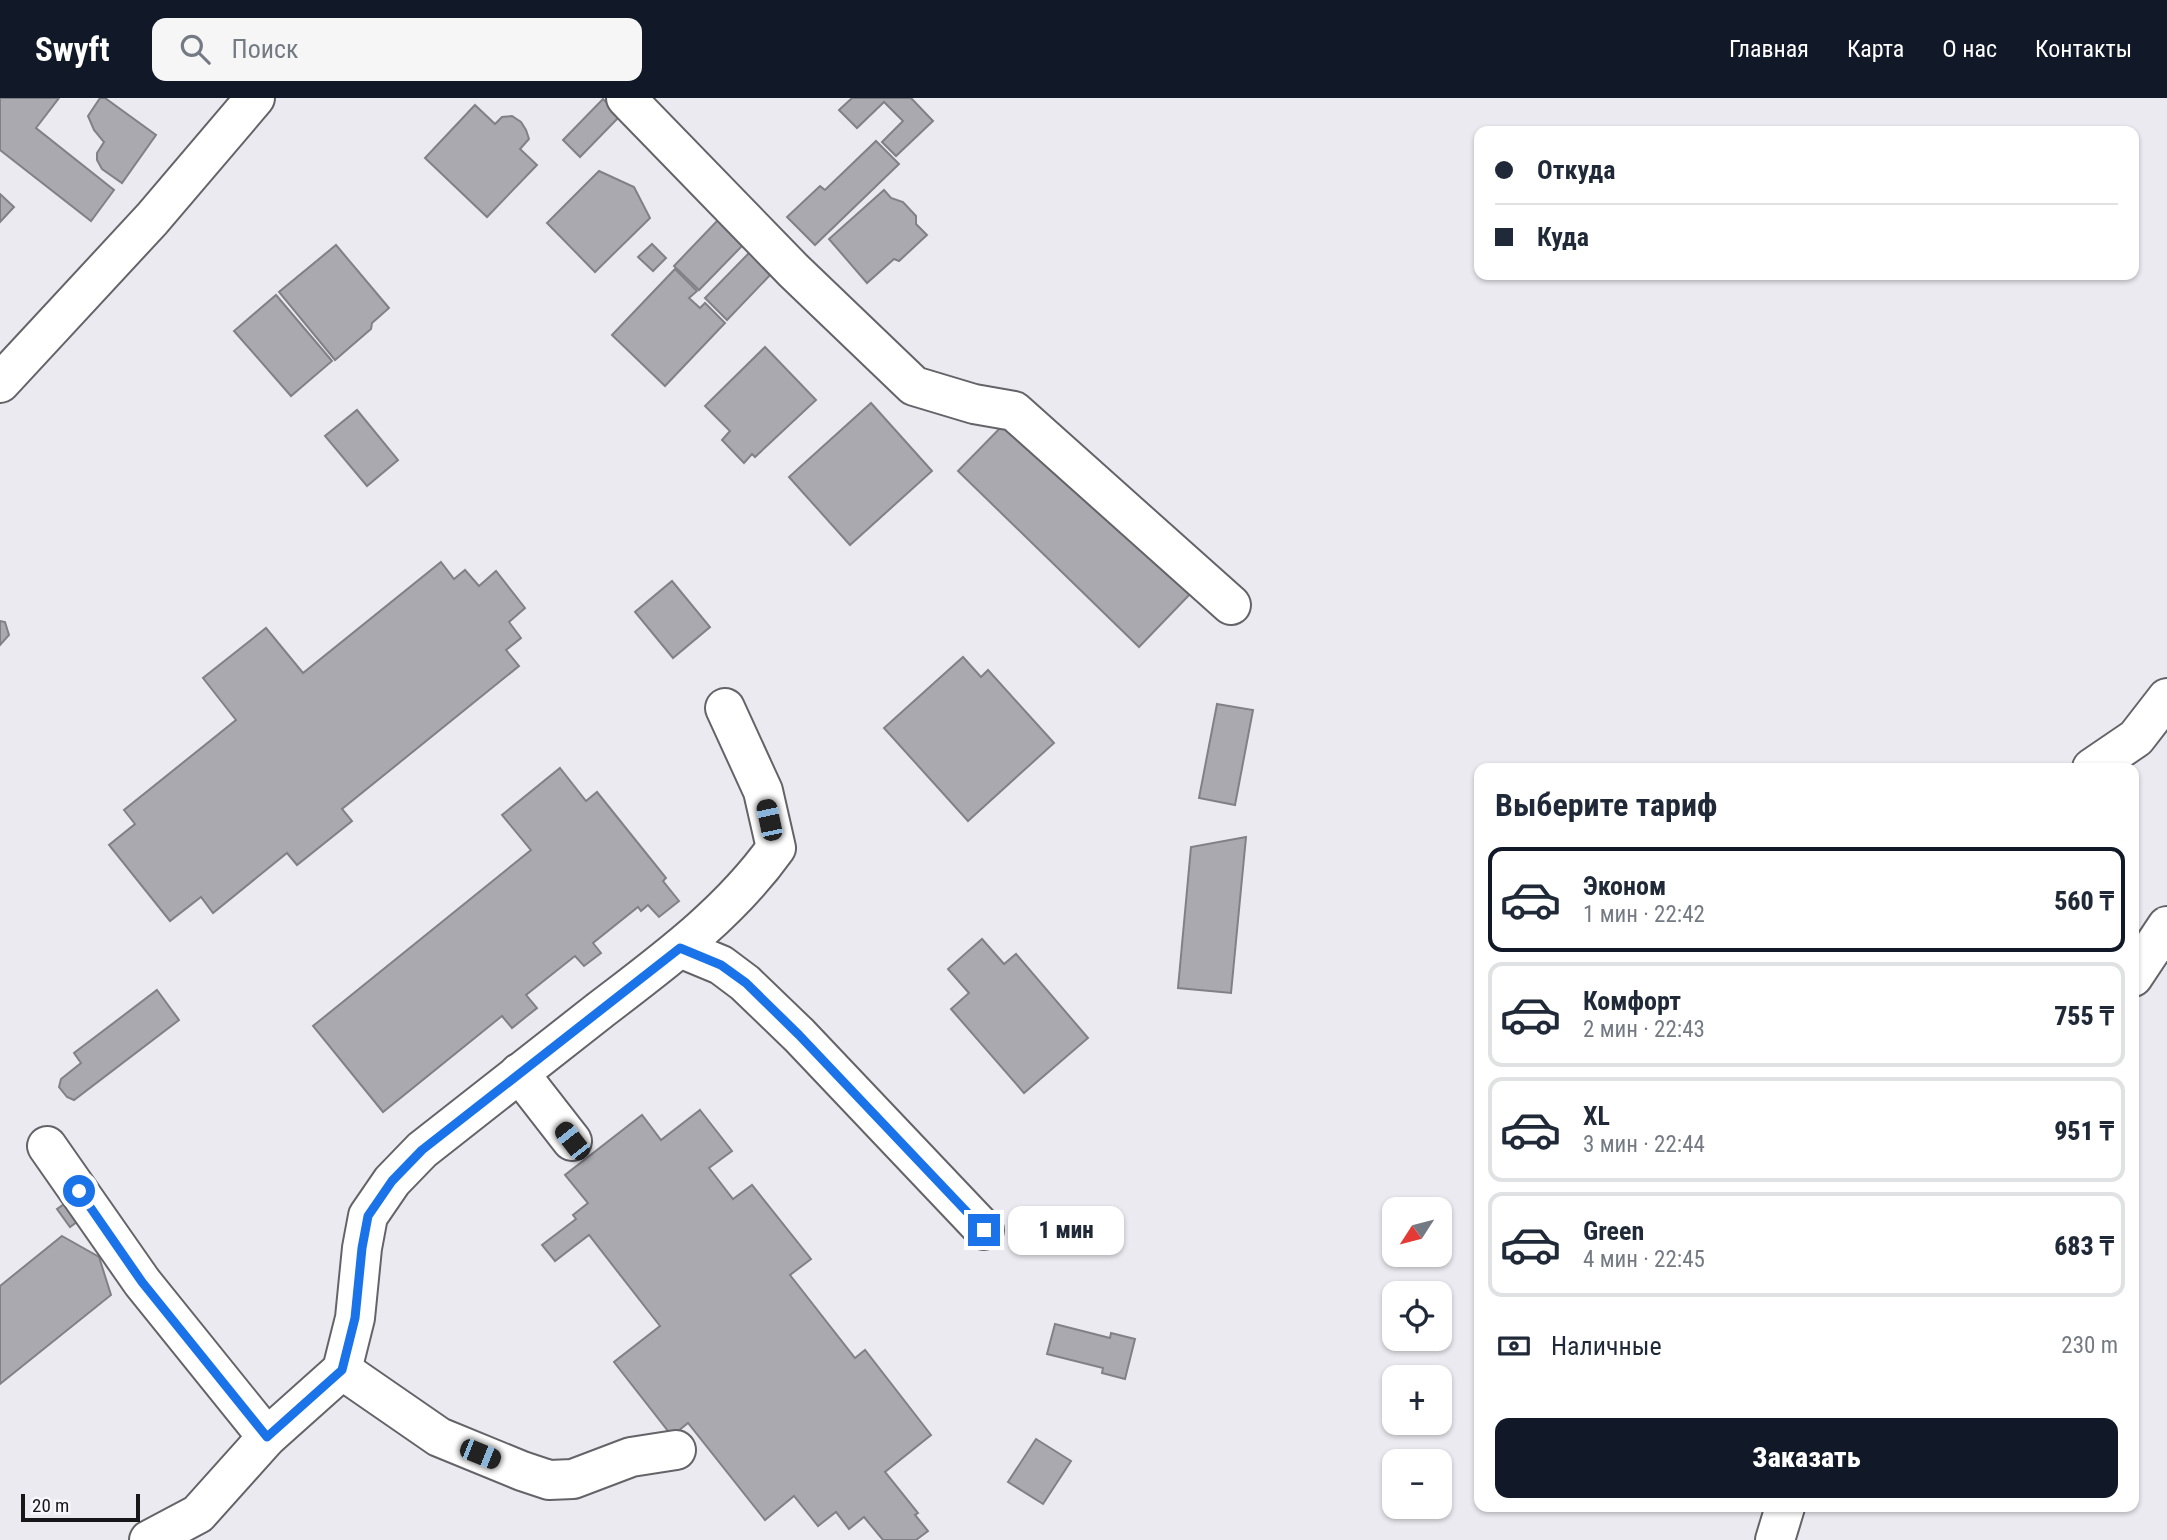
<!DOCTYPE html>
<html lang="ru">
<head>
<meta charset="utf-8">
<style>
	body { margin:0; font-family:"Roboto Condensed",sans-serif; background:#f6f6f7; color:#1f2937; height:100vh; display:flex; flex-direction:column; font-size:26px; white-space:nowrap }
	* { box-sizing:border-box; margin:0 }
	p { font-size:23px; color:#747a83 }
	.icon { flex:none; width:38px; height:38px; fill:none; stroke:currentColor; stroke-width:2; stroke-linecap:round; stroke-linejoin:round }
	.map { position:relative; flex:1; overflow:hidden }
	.details { position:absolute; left:1474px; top:665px; width:665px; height:749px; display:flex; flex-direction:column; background:#fff; border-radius:14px; box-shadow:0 2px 5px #0004 }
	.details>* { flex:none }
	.guide { position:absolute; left:1474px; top:28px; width:665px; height:154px; border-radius:14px; box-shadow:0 2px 5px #0004; display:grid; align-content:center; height:154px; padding:0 21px; background:#fff }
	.needle { width:46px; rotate:234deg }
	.tools { position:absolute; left:1382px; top:1099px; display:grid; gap:14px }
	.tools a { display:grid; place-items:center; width:70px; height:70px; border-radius:14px; background:#fff; box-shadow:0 2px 5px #0004; font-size:35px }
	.scale { position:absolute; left:21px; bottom:18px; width:119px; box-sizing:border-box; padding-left:7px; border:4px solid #171719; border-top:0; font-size:19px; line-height:24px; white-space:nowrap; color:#171719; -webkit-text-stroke:5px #f8f7fd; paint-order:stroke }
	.end { position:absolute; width:32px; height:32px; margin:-16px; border:9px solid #1a73e8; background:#fff; box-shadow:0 0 0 4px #fff }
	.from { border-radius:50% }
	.bubble { position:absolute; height:49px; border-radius:14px; background:#fff; box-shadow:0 2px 5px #0004; font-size:23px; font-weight:800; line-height:49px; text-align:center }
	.car { position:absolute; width:21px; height:42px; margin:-21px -10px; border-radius:9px; box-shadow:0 0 5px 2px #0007; background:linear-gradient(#222 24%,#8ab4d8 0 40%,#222 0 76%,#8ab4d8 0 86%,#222 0) }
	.guide b { display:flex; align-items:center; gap:24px; height:66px; font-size:26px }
	.guide b+b { border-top:2px solid #e0e1e3 }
	.guide i { width:18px; height:18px; background:#1f2937 }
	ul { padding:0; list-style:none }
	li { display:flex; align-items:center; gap:21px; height:105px; margin:0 14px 10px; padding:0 7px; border:4px solid #e0e1e3; border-radius:14px }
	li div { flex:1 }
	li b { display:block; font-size:26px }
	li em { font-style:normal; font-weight:800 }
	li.selected { border-color:#111827 }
	li>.icon { width:63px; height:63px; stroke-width:1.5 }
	h2 { padding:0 21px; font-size:32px; line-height:84px }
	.pay { display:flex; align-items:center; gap:18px; height:77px; padding:0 21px; font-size:26px }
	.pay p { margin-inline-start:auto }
	.primary-button { display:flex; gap:14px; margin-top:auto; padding:14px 21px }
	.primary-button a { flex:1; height:80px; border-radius:14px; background:#111827; color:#fff; font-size:28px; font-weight:800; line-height:80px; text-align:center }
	header { display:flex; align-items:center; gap:42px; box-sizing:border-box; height:98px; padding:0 35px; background:#111827; color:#fff }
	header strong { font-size:33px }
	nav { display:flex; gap:38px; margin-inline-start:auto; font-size:24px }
	.search { width:490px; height:63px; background:#f6f6f7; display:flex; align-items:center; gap:18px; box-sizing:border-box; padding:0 24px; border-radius:14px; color:#747a83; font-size:26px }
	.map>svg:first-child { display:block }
</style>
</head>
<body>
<header>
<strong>Swyft</strong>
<div class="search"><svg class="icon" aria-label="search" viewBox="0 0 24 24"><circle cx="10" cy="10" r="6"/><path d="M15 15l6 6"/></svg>Поиск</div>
<nav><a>Главная</a><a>Карта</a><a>О нас</a><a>Контакты</a></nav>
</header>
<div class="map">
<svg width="2167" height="1442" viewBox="0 0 2167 1442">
	<rect width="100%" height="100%" fill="#eaeaf0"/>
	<g fill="#aaa9af" stroke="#818086" stroke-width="2">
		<polygon points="0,0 59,0 36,30 114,92 91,123 0,52"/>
		<polygon points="100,0 105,0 156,37 122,85 102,71 97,62 97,55 104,44 94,32 88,18"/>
		<polygon points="852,0 911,0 933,23 896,58 882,44 903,23 884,4 857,30 839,12"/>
		<polygon points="603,1 620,18 580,59 563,42"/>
		<polygon points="475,7 495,26 502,19 512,18 521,24 526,32 529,41 520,51 537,67 487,119 425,60"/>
		<polygon points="876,43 899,66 815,147 787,119 820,88 825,92"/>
		<polygon points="599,73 634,89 650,120 595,174 547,125"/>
		<polygon points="884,92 891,100 903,104 916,118 916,126 927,137 899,163 894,161 867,185 829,141"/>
		<polygon points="0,96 14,109 0,124"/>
		<polygon points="725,119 744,146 699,192 674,168 717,123"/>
		<polygon points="652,146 666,160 653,173 638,159"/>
		<polygon points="336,147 389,210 372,225 371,231 335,262 279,194"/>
		<polygon points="750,154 772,175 727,222 705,200"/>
		<polygon points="675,171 697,193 689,200 700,210 705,205 725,225 665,288 612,237"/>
		<polygon points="276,197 332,263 291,298 234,233"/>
		<polygon points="765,249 816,302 755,359 752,356 744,365 722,342 730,333 705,308"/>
		<polygon points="871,305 932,373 850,447 789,379"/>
		<polygon points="357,312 398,362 367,388 325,338"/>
		<polygon points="1011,319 1192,494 1139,549 958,373"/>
		<polygon points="441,464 454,481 465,472 479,488 496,473 525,510 509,524 521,540 506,552 519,568 342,711 352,723 297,767 287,755 213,815 201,799 170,823 109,747 135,726 124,712 236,622 203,580 266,530 303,575"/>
		<polygon points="672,483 710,529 673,560 635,514"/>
		<polygon points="0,523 5,524 9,537 0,547"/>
		<polygon points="963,559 981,579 988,572 1054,645 968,723 884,630"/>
		<polygon points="1217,606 1253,612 1235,707 1199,700"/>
		<polygon points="560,670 586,703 597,694 666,780 663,783 679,803 659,819 648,807 641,813 638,809 593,845 601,855 584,868 575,858 526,897 537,910 512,930 502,918 383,1014 313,928 531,752 502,717"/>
		<polygon points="1246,739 1231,895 1178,890 1191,749"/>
		<polygon points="982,841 1004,866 1016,856 1088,940 1024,995 951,911 969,895 948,871"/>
		<polygon points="157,892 179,922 74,1002 67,999 59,989 61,981 81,965 74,955"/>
		<polygon points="700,1012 732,1053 709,1070 733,1101 752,1087 811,1161 790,1177 855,1260 865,1252 931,1337 885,1374 918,1415 915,1417 928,1433 916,1442 883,1442 864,1419 849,1431 836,1414 818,1428 794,1398 765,1422 688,1325 672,1338 614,1264 660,1228 589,1137 555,1163 542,1147 576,1121 573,1117 588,1105 565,1077 642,1017 661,1042"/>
		<polygon points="73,1100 85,1118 70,1129 57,1111"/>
		<polygon points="62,1138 99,1159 111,1197 0,1286 0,1188"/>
		<polygon points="1055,1226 1110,1240 1111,1235 1135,1241 1125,1281 1102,1275 1103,1270 1047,1256"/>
		<polygon points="1036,1341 1071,1363 1043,1406 1008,1384"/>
	</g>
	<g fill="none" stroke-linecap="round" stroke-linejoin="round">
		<defs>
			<g id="minor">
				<polyline points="626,0 794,173 914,288 974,306 1014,313 1231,507"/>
				<polyline points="0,285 152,121 255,0"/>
				<polyline points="2092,670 2136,640 2167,600"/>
				<polyline points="680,850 721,867 745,885 799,937 984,1132"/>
				<polyline points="2133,879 2167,828"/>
				<polyline points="519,975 572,1043"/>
				<polyline points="47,1048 142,1184 267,1339"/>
				<polyline points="342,1272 439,1339 522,1373 549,1382 573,1381 631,1359 676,1352"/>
				<path d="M149,1442L198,1416L267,1339L342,1272L355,1220L362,1150L368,1118L392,1083L422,1052C481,1005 540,959 599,913C663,864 729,816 776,750L763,693L725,610"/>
				<polyline points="1775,1442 1785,1409"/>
			</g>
		</defs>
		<use href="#minor" stroke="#646368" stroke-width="42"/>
		<use href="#minor" stroke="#fff" stroke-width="38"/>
	</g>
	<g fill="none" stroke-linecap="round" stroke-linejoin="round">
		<polyline stroke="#1a73e8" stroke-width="9" points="79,1093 142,1184 267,1339 342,1272 355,1220 362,1150 368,1118 392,1083 422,1052 680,850 721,867 746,885 799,937 984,1132"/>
	</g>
</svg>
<div class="tools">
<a><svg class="needle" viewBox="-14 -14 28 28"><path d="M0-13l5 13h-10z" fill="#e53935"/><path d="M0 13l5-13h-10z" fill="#747a83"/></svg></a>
<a><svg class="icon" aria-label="locate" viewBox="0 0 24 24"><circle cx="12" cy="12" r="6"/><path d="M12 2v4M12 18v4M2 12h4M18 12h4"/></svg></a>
<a>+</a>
<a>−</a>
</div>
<div class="scale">20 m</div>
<i class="end from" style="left:79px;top:1093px"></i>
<i class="end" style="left:984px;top:1132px"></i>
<div class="bubble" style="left:1008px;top:1108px;width:116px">1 мин</div>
<i class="car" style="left:769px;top:722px;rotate:348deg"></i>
<i class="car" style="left:572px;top:1043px;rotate:322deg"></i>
<i class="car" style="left:480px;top:1356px;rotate:112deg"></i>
<div class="guide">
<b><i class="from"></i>Откуда</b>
<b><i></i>Куда</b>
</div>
<section class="details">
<h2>Выберите тариф</h2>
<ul>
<li class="selected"><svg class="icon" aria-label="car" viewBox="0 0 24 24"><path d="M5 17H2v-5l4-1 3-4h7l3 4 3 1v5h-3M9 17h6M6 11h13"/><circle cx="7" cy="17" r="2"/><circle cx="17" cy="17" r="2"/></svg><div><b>Эконом</b><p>1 мин · 22:42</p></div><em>560 ₸</em></li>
<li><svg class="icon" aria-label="car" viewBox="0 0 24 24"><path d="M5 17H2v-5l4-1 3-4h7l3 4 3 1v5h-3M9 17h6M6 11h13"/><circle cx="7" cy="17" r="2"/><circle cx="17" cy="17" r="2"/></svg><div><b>Комфорт</b><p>2 мин · 22:43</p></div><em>755 ₸</em></li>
<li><svg class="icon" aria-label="car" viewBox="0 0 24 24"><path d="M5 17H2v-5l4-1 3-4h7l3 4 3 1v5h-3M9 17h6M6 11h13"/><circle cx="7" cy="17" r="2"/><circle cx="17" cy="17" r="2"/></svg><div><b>XL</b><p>3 мин · 22:44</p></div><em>951 ₸</em></li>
<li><svg class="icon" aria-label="car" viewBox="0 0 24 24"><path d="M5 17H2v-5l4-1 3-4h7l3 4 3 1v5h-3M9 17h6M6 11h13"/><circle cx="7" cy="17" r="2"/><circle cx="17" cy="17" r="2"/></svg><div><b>Green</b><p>4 мин · 22:45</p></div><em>683 ₸</em></li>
</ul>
<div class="pay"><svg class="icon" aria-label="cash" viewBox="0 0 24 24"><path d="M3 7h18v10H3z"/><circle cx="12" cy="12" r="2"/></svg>Наличные<p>230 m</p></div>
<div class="primary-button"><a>Заказать</a></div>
</section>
</div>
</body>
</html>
